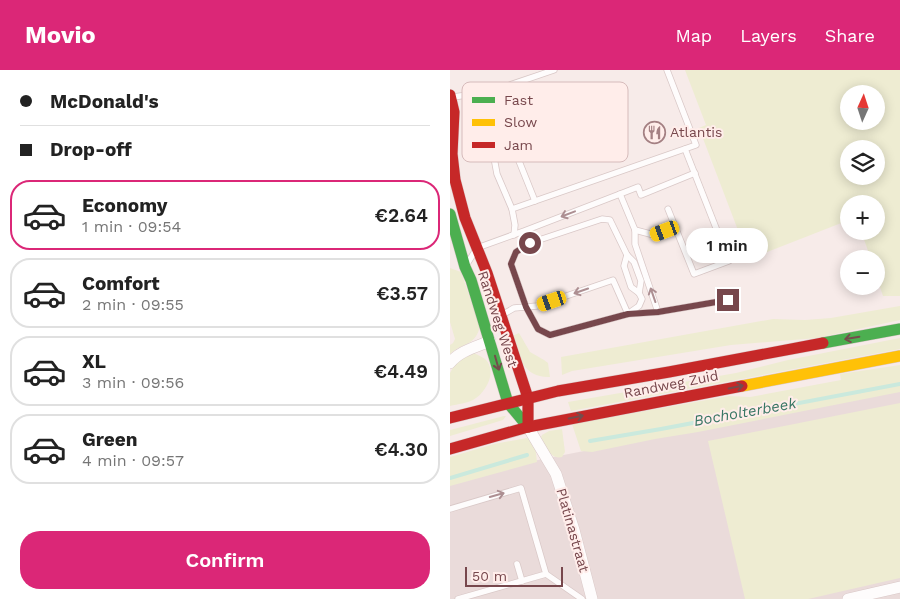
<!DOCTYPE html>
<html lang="en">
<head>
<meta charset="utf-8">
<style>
	body { margin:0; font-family:"Work Sans",sans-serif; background:#f6f6f6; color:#222; height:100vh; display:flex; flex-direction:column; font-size:19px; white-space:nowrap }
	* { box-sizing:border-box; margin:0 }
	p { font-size:16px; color:#767676 }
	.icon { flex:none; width:28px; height:28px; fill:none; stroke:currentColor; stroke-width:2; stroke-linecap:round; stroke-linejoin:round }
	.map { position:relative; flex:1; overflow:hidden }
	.details { display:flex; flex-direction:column; background:#fff; width:450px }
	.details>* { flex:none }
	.top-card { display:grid; align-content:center; height:110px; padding:0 20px; background:#fff }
	.needle { width:32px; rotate:3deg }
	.tools { position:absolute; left:390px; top:15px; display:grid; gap:10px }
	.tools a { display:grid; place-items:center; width:45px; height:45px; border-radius:50%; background:#fff; box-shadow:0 2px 12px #0003; font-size:25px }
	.scale { position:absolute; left:15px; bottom:12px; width:98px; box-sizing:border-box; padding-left:5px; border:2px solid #77474c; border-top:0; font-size:14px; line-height:18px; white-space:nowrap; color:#77474c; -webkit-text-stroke:4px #ffedea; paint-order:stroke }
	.end { position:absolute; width:22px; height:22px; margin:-11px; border:6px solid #77474c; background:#fff; box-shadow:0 0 0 2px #fff }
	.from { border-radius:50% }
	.bubble { position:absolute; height:35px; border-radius:18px; background:#fff; box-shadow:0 2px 12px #0003; font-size:16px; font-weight:600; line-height:35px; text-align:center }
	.car { position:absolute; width:15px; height:30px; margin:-15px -8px; border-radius:6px; box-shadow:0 0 4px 1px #0007; background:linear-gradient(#f5c518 24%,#345 0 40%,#f5c518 0 76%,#345 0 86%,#f5c518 0) }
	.top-card b { display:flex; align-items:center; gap:18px; height:48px; font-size:19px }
	.top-card b+b { border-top:1px solid #e0e0e0 }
	.top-card i { width:12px; height:12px; background:#222 }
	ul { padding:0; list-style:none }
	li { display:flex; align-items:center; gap:15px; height:70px; margin:0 10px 8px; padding:0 10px; border:2px solid #e0e0e0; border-radius:20px }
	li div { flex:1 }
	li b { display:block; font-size:19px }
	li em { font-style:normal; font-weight:600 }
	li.active { border-color:#db2777 }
	li>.icon { width:45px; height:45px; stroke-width:1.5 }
	.button { display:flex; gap:10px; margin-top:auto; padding:10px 20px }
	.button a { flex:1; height:58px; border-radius:20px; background:#db2777; color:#fff; font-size:20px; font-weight:600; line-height:58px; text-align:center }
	header { display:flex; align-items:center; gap:30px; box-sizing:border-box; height:70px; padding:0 25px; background:#db2777; color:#fff }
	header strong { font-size:24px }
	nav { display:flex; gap:28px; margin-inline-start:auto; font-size:18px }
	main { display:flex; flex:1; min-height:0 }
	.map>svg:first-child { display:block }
</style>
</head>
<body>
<header>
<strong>Movio</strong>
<nav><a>Map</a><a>Layers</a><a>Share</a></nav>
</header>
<main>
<section class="details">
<div class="top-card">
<b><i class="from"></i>McDonald's</b>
<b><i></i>Drop-off</b>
</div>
<ul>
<li class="active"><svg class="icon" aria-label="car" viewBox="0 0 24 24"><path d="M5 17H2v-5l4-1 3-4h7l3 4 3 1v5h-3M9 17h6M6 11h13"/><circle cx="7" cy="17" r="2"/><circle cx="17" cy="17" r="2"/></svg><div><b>Economy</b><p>1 min · 09:54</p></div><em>€2.64</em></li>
<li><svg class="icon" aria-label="car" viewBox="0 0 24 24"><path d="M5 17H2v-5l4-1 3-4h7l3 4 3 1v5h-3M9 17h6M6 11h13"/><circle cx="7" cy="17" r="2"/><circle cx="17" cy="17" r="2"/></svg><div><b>Comfort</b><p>2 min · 09:55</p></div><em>€3.57</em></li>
<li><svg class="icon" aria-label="car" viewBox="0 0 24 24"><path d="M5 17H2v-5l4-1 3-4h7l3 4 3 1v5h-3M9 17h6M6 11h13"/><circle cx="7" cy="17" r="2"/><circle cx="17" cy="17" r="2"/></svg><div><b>XL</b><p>3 min · 09:56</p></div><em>€4.49</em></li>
<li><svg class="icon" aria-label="car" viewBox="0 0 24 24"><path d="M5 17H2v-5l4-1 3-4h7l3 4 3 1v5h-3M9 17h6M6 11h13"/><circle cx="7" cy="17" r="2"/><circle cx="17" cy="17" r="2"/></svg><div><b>Green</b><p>4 min · 09:57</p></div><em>€4.30</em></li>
</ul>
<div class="button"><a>Confirm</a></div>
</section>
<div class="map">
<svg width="450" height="529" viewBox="0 0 450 529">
	<rect width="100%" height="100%" fill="#f7ebe9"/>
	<polygon fill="#eadbda" points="450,319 450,529 0,529 0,414 83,391"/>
	<g fill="#eeecd2" fill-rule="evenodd">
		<path d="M235,0H450V226H433L426,205V189H421L411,161H426V134H399V150L299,189L249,58L256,55ZM399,24H426V51H399ZM399,79H426V106H399Z"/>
		<path d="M0,198L11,202L30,257C24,277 13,272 0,284V275L3,273L5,269L0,252Z"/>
		<polygon points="450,236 450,250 367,268 281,275 122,301 112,305 111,287 323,249 355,250 381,248"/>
		<path d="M69,263L80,282L94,290L98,293L100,307C74,308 69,287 60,267Z"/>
		<polygon points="450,268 450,279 121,341 118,332 286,303 338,290"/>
		<path d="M24,283C28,285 32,287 35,289C48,301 36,323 23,330C17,333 8,334 0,336V303L6,292Z"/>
		<polygon points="450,295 450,322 248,362 205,369 142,382 131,381 122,354 279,326 300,327 391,310 390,304"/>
		<polygon points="450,333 450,508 358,529 295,529 258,371 314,360"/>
		<polygon points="54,346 56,346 53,350 0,366 0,360"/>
		<path d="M112,359L115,382L112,387C100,390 96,376 91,367L92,365L99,361Z"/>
		<polygon points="77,368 85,375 87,392 0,416 0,387 44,374"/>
	</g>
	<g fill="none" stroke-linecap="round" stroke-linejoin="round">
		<g stroke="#cae9dd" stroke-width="4">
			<polyline points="140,371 211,359 450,314"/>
			<polyline points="0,408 77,385"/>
		</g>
		<defs>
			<g id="lane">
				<polyline points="39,22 40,66 47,104 62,139 246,75 217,0"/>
				<polyline points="3,27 39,22 104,0"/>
				<polyline points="40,63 59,66 85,131"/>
				<polyline points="170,124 188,117 191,125 245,103"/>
				<polyline points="62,139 65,155 64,165"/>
				<polyline points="218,139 244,204 279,191 235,79"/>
				<polyline points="185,160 204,165 226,157"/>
				<polyline points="177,185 174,196 181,217 189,223 192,229 189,236 179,243"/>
				<polyline points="17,194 27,178 74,161 170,124 185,160 185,174 208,242 178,244"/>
				<polyline points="208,242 278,230"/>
				<polyline points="52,245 64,238 87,236 163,210 178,244 100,265 88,259 76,237 61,194 66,182 80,173 152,149 160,150 177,185 184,192 191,211 189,223"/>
				<polyline points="0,439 71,418 96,504 8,529"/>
				<polyline points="67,494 72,511"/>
				<polyline points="96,504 132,529"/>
			</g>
			<g id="street">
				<path d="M0,293C9,281 26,277 40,271"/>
				<polyline points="78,357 106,404 124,460 142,529"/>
				<polyline points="398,529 450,517"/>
			</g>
			<g id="fast">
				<polyline points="0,144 15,197 21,210 58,333 78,357"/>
				<polyline points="373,273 450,259"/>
			</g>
			<polyline id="slow" points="292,316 450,286"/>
			<g id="jam">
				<polyline points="0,25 4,42 2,84 5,110 15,148 37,203 78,328 78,357"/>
				<polyline points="0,348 108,321 219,302 373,273"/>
				<polyline points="0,379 78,357 292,316"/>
			</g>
		</defs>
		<use href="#lane" stroke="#d9c8c7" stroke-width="7"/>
		<use href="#street" stroke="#d9c8c7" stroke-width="12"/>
		<use href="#fast" stroke="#dac8c8" stroke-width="12"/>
		<use href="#slow" stroke="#dac8c8" stroke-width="12"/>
		<use href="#jam" stroke="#dac8c8" stroke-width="12"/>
		<use href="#lane" stroke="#fefcfc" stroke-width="5.5"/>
		<use href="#street" stroke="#fefcfc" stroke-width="11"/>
		<use href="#fast" stroke="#4caf50" stroke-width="11"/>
		<use href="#slow" stroke="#ffc107" stroke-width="11"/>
		<use href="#jam" stroke="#c62828" stroke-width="11"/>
	</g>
	<defs><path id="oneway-shaft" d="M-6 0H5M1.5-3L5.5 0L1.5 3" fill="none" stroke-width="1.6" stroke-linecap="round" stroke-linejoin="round" transform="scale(1.25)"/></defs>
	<g stroke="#ad8f92">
		<use href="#oneway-shaft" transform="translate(118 144) rotate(159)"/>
		<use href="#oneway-shaft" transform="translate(131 221) rotate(161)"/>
		<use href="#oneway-shaft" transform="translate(203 225) rotate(-109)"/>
		<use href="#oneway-shaft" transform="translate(47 425) rotate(-16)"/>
	</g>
	<g stroke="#754c4c">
		<use href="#oneway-shaft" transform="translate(402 268) rotate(170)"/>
		<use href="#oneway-shaft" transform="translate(47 293) rotate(74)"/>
		<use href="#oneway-shaft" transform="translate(286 317) rotate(-11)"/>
		<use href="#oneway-shaft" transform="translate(126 347) rotate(-11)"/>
	</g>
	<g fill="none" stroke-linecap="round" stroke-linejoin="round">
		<polyline stroke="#77474c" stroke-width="6" points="80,173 66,182 61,194 76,237 88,259 100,265 178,244 208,242 278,230"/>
	</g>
	<defs>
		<symbol id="restaurant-ring" viewBox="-11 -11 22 22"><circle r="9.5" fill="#ffedea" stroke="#a48083" stroke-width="1.5"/><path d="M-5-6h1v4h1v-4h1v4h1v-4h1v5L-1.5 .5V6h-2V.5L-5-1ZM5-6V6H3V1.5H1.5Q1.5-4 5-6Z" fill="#a48083"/></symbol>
	</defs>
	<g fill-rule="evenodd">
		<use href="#restaurant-ring" x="192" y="50" width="25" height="25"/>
	</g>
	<g text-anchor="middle" stroke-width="4" stroke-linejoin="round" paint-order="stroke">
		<g font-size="14" fill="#77474c" stroke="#ffedea" text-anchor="start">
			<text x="220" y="67">Atlantis</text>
		</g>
		<g font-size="14" fill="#77474c" stroke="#ffedea">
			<text transform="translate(48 249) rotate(72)" y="5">Randweg West</text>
			<text transform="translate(221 314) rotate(-11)" y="5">Randweg Zuid</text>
			<text transform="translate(123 460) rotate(74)" y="5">Platinastraat</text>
		</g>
		<g font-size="15" font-style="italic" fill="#387664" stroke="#ffedea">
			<text transform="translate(295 342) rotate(-10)" y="5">Bocholterbeek</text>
		</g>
	</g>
	<rect x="12" y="12" width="166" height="80" rx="8" fill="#ffedea" stroke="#d6bbbb" stroke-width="1"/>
	<rect x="22" y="27" width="23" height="6" fill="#4caf50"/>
	<rect x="22" y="49" width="23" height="7" fill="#ffc107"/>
	<rect x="22" y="72" width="23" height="6" fill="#c62828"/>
	<g font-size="14" fill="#77474c">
		<text x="54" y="35">Fast</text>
		<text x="54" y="57">Slow</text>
		<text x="54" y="80">Jam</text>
	</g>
</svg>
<div class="tools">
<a><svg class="needle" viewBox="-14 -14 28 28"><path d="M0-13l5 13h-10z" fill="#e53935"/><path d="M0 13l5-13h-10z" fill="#767676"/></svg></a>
<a><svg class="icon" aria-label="layers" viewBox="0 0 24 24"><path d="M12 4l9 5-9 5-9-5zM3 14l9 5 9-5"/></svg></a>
<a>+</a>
<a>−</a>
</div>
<div class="scale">50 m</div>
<i class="end from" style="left:80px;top:173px"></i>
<i class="end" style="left:278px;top:230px"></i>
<div class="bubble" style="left:236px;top:158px;width:82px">1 min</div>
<i class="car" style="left:215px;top:161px;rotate:250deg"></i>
<i class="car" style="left:102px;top:231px;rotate:251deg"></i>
</div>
</main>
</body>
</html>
